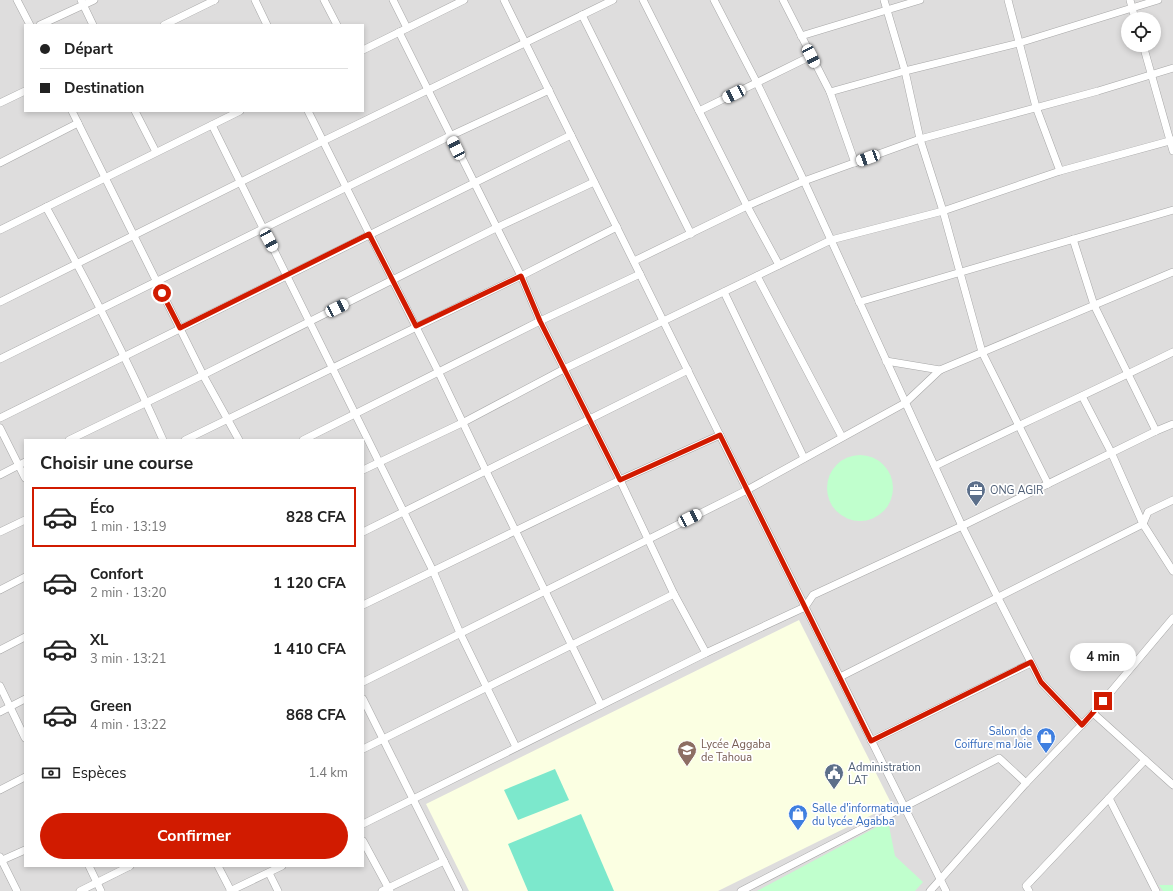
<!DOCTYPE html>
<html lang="fr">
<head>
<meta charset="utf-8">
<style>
	body { margin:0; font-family:"Nunito Sans",sans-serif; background:#f2f2f2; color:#222; height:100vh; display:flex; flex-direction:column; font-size:15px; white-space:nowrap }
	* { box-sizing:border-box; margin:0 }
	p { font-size:13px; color:#767676 }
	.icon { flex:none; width:22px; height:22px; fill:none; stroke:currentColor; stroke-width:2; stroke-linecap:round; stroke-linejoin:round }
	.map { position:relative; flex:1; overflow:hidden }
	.panel { position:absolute; left:24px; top:439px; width:340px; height:428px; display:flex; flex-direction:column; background:#fff; border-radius:0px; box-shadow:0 2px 6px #0003 }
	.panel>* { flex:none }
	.hud { position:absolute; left:24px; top:24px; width:340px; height:88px; border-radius:0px; box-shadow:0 2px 6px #0003; display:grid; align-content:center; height:88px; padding:0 16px; background:#fff }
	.fabs { position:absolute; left:1121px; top:12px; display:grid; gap:8px }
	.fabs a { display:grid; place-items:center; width:40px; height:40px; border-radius:50%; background:#fff; box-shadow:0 2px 6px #0003; font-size:20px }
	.end { position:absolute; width:18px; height:18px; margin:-9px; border:5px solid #d11b00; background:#fff; box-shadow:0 0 0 2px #fff }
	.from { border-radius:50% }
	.bubble { position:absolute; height:28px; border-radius:14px; background:#fff; box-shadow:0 2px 6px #0003; font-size:13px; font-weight:700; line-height:28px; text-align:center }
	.car { position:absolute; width:12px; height:24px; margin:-12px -6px; border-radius:5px; box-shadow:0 0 3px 1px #0007; background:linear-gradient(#fff 24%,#345 0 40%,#fff 0 76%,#345 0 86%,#fff 0) }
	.hud b { display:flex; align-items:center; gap:14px; height:38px; font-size:15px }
	.hud b+b { border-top:1px solid #e0e0e0 }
	.hud i { width:10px; height:10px; background:#222 }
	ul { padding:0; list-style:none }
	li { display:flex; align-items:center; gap:12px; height:60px; margin:0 8px 6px; padding:0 8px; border:2px solid transparent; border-radius:0px }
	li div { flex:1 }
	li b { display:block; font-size:15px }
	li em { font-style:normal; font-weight:700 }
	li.current { border-color:#d11b00 }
	li>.icon { width:36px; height:36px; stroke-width:1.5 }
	h2 { padding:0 16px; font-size:18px; line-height:48px }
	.pay { display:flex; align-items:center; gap:10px; height:44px; padding:0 16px; font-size:15px }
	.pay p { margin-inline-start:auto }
	.action { display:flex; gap:8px; margin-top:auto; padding:8px 16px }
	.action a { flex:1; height:46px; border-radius:24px; background:#d11b00; color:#fff; font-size:16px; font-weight:700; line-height:46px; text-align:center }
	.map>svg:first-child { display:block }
</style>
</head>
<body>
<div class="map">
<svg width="1173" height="891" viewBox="0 0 1173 891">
	<rect width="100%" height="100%" fill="#f2efe6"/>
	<path fill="#dedddd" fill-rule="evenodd" d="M0,0H1173V891H0ZM1128,19H1154V45H1128ZM25,25H363V111H25ZM25,440H363V866H25Z"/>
	<polygon fill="#fbffe2" points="799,620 892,805 718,891 469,891 426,804"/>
	<g fill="#c0ffcd">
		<circle cx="860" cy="488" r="33"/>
		<polygon points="888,821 895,856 923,882 915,891 757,891"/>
		<polygon points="1159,885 1173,885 1173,891 1163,891"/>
	</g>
	<g fill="#7ce8cc">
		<polygon points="555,769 569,800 518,820 504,790"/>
		<polygon points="581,814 614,891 528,891 508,844"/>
	</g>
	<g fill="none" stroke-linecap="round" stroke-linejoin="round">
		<defs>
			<g id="minor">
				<polyline points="17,0 30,25"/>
				<polyline points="81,0 93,25"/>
				<polyline points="255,0 267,25"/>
				<polyline points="324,0 337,25"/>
				<polyline points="393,0 407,28"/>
				<polyline points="504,0 946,891"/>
				<polyline points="643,0 747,206 779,265"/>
				<polyline points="714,0 757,83 804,181 962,526 996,594 1041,682 1082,725"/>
				<polyline points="783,0 830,92 855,163"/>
				<polyline points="884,0 905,71 920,139 943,211 982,352 1048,484"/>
				<polyline points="1008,0 1036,107 1060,171"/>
				<polyline points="1130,0 1135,19"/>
				<polyline points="582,15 691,234"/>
				<polyline points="40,25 94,0"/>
				<polyline points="164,25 215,0"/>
				<polyline points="399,32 521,276 540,321 620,480 674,594 706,653"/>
				<polyline points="801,36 920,0"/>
				<polyline points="1143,45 1173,151"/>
				<polyline points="363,50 464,0"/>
				<polyline points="830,92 905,71 1019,43 1158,0"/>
				<polyline points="0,103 25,91"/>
				<polyline points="72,111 203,375 239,440"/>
				<polyline points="135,111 156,152"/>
				<polyline points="308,111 439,373 486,471 601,705"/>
				<polyline points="699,111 811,56"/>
				<polyline points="212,125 433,571 460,633 516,747"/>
				<polyline points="0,163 78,123"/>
				<path d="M46,207C88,283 128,361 163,440"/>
				<polyline points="0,230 240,111"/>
				<polyline points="1073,239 1094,305 1156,431"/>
				<polyline points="634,261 747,206 804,181 920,139 1098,91 1173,68"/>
				<polyline points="757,276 842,437"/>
				<polyline points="724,292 804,458"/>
				<polyline points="0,302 323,141 613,0"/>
				<polyline points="859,302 1173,210"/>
				<polyline points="0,359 450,136 549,90"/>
				<polyline points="886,361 940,370"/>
				<polyline points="1082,396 1111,452 1143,524 1173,571"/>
				<polyline points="0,418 571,135"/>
				<polyline points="0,428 25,478"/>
				<polyline points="69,440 203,375 496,228 594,182"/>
				<polyline points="185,440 521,276 617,227"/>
				<polyline points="303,440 540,321 640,274"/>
				<path d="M935,466C1014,427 1094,391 1173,352"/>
				<polyline points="363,470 464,422 564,369 831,240 943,211 1060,171 1173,140"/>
				<polyline points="0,475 25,462"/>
				<polyline points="0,532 25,520"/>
				<polyline points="363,532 688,370"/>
				<polyline points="0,590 25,577"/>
				<polyline points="363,605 620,480 720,435"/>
				<polyline points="0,650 25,637"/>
				<polyline points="840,677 1143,524 1148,512 1173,500"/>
				<polyline points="363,682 747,490 905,403 940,370 1173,272"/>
				<polyline points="0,686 25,738"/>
				<polyline points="363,699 459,891"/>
				<polyline points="0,712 25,699"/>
				<polyline points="1093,713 1173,785"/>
				<polyline points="871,741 1031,663"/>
				<polyline points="363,749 674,594"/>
				<polyline points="0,790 25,777"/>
				<polyline points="1109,798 1156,891"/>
				<polyline points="363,824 706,653 805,607 813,595 962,526 1156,431 1173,424"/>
				<polyline points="363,841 390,891"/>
				<polyline points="0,857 17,891"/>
				<polyline points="0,861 25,850"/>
				<polyline points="89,866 101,891"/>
				<polyline points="218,866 231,891"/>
				<polyline points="269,873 278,891"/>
				<polyline points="80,891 130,866"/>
				<polyline points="230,891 282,866"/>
				<polyline points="382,891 444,861"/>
				<polyline points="741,891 999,758 1026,783"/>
				<polyline points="930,891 1026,783 1093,713 1173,618"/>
				<polyline points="1029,891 1026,886 1145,760"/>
			</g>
		</defs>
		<use href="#minor" stroke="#a7a7a7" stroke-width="8"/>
		<use href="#minor" stroke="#fff" stroke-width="7"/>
	</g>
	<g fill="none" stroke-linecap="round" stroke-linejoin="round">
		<polyline stroke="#d11b00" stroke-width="5" points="162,293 180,328 369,234 416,326 521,276 540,321 620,480 720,435 871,741 1031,662 1041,682 1082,725 1103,701"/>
	</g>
	<defs>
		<symbol id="office-pin" viewBox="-11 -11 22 30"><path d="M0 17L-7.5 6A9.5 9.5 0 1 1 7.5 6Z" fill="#5c6f8a" stroke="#fff"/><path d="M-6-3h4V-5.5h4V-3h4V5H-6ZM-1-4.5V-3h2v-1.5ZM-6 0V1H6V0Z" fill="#fff"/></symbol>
		<symbol id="shop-pin" viewBox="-11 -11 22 30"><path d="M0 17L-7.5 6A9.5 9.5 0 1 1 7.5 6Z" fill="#3f7fe0" stroke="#fff"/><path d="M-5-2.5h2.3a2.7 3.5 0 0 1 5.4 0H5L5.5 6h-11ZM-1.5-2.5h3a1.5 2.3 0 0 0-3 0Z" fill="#fff"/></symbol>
		<symbol id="school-pin" viewBox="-11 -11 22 30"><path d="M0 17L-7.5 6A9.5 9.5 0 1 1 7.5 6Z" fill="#8d6e63" stroke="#fff"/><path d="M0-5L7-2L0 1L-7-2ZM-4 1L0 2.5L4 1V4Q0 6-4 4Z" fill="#fff"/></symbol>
		<symbol id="civic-pin" viewBox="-11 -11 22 30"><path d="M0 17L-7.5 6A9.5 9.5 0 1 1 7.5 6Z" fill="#5c6f8a" stroke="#fff"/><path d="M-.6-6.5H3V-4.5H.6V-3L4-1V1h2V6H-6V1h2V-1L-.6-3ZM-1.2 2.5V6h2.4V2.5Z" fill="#fff"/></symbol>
	</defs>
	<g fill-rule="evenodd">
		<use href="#office-pin" x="965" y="479" width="22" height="30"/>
		<use href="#shop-pin" x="1035" y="726" width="22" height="30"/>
		<use href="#school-pin" x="676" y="739" width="22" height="30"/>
		<use href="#civic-pin" x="823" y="762" width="22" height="30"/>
		<use href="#shop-pin" x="787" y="803" width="22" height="30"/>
	</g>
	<g text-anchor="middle" stroke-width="3.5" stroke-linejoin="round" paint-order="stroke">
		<g font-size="11" fill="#4e5e75" stroke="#fff" text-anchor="start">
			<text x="990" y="494">ONG AGIR</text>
			<text x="848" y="771">Administration<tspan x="848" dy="13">LAT</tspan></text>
		</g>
		<g font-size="11" fill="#366cbe" stroke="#fff" text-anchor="end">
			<text x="1032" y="735">Salon de<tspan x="1032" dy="13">Coiffure ma Joie</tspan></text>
			<text x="812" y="812" text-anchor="start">Salle d'informatique<tspan x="812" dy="13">du lycée Agabba</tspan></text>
		</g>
		<g font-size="11" fill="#785e54" stroke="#fff" text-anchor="start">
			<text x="701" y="748">Lycée Aggaba<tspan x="701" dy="13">de Tahoua</tspan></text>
		</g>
	</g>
</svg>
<div class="fabs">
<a><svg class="icon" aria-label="locate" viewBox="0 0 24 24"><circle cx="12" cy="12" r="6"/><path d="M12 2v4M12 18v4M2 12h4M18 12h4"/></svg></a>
</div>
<i class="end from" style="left:162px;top:293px"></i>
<i class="end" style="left:1103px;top:701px"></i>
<div class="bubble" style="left:1070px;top:643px;width:66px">4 min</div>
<i class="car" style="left:811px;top:56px;rotate:153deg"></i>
<i class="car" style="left:734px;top:94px;rotate:243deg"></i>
<i class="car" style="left:456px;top:148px;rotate:334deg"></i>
<i class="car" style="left:868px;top:158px;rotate:250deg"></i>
<i class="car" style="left:269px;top:240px;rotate:152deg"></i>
<i class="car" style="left:337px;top:308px;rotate:63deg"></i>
<i class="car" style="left:690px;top:518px;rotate:63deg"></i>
<div class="hud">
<b><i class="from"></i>Départ</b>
<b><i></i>Destination</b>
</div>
<section class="panel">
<h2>Choisir une course</h2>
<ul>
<li class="current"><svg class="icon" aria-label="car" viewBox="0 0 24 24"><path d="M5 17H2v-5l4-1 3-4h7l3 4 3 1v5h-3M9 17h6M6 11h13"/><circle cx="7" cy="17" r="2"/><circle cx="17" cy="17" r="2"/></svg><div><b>Éco</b><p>1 min · 13:19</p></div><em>828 CFA</em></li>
<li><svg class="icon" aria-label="car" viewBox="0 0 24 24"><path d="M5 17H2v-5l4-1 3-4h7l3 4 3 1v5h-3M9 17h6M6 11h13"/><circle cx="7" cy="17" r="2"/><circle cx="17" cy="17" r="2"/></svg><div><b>Confort</b><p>2 min · 13:20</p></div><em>1 120 CFA</em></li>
<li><svg class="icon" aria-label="car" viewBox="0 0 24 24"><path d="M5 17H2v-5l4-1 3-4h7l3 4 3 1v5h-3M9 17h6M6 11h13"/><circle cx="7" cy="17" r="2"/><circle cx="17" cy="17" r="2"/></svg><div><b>XL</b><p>3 min · 13:21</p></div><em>1 410 CFA</em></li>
<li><svg class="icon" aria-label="car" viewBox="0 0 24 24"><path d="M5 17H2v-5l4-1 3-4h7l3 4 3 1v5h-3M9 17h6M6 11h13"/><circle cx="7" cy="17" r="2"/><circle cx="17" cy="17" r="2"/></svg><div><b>Green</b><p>4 min · 13:22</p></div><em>868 CFA</em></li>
</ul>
<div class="pay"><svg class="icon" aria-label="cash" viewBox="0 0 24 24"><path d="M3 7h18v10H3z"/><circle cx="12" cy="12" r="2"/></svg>Espèces<p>1.4 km</p></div>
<div class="action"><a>Confirmer</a></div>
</section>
</div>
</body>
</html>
